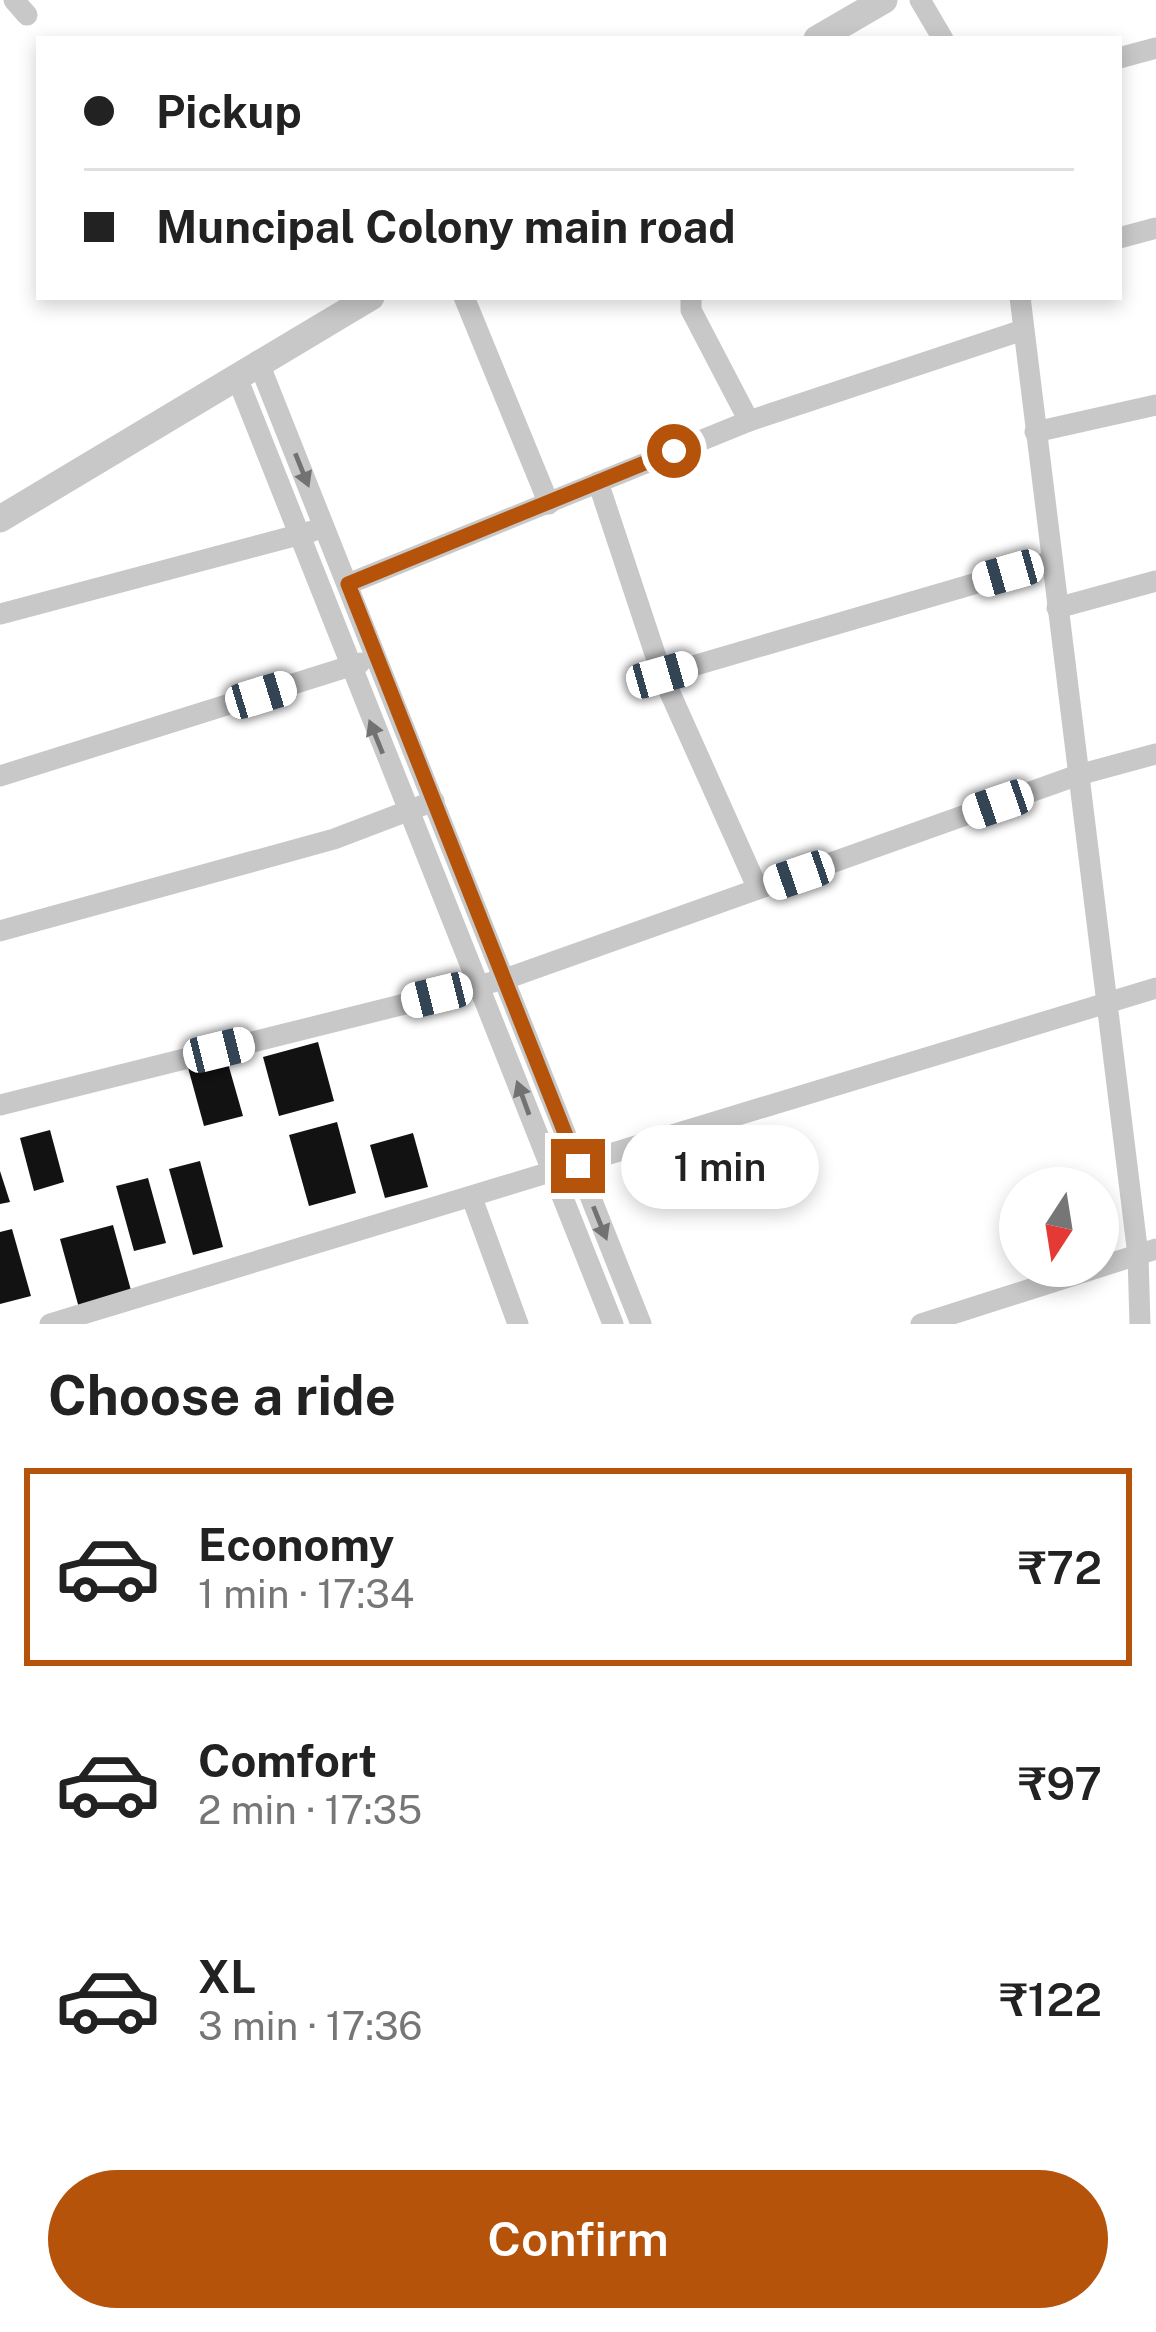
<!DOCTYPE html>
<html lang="en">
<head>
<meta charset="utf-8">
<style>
	body { margin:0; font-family:"Public Sans",sans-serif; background:#f6f6f6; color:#222; height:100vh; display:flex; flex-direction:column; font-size:45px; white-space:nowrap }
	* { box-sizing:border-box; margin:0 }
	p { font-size:39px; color:#767676 }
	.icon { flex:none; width:66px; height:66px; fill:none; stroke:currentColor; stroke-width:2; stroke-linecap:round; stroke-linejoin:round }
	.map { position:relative; height:1324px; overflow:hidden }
	.drawer { display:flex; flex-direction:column; background:#fff; flex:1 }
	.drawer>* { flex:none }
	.guide { position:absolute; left:36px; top:36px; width:1086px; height:264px; border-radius:0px; box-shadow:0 6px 18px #0003; display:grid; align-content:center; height:264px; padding:0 48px; background:#fff }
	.needle { width:78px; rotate:192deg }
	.buttons { position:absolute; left:999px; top:1167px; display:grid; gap:24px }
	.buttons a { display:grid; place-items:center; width:120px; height:120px; border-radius:50%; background:#fff; box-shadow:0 6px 18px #0003; font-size:60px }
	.end { position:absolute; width:54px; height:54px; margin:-27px; border:15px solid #b45309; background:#fff; box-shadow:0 0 0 6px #fff }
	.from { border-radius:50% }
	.bubble { position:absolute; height:84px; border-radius:42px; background:#fff; box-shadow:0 6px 18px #0003; font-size:39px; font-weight:600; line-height:84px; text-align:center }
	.car { position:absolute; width:36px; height:72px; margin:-36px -18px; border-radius:15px; box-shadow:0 0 9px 3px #0007; background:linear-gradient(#fff 24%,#345 0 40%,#fff 0 76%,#345 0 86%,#fff 0) }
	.guide b { display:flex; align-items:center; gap:42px; height:114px; font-size:45px }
	.guide b+b { border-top:3px solid #e0e0e0 }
	.guide i { width:30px; height:30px; background:#222 }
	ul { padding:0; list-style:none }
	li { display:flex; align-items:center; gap:36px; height:198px; margin:0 24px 18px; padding:0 24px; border:6px solid transparent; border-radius:0px }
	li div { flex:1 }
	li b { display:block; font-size:45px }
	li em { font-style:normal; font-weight:600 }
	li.selected { border-color:#b45309 }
	li>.icon { width:108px; height:108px; stroke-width:1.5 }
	h2 { padding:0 48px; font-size:54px; line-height:144px }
	.primary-button { display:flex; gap:24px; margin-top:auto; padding:24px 48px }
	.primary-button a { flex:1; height:138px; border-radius:72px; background:#b45309; color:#fff; font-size:48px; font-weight:600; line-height:138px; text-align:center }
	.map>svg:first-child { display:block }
</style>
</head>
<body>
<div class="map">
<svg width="1156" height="1324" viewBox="0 0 1156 1324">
	<rect width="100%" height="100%" fill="#fff"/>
	<g fill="#121212">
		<polygon points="318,1042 334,1101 279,1116 263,1057"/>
		<polygon points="225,1053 243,1116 204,1126 187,1064"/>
		<polygon points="337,1122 356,1193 309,1206 289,1135"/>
		<polygon points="50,1130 64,1182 34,1191 20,1138"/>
		<polygon points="413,1133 428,1187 385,1198 370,1145"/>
		<polygon points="200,1161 223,1247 193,1255 169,1169"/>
		<polygon points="0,1171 10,1202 0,1204"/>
		<polygon points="148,1178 166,1243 134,1251 116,1186"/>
		<polygon points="113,1225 132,1294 79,1308 60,1239"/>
		<polygon points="12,1229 31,1296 0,1304 0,1232"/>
	</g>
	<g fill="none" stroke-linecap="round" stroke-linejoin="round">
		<g stroke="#c8c8c8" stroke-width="21">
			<polyline points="14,0 27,15"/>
			<polyline points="920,0 943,39"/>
			<polyline points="1119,58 1156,48"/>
			<polyline points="1119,238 1156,228"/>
			<polyline points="464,297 549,504"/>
			<polyline points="691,297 691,310 749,421"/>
			<polyline points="1020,297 1138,1255 1140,1324"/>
			<polyline points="258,361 641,1324"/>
			<polyline points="236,375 613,1324"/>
			<polyline points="1035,432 1156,405"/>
			<polyline points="598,482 662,675"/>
			<polyline points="348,584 749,421 1023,330"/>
			<polyline points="1057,608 1156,581"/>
			<polyline points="0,614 313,531"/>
			<polyline points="0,776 360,663"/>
			<polyline points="758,889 662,675 1052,561"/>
			<polyline points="0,931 334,839 434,801"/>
			<polyline points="0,1105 505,979 1078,775 1156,754"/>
			<polyline points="472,1198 518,1324"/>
			<polyline points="50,1324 1156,988"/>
			<polyline points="921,1324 1156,1249"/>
		</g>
		<g stroke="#c8c8c8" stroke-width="27">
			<polyline points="817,39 884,0"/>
			<polyline points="0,519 371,297"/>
		</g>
	</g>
	<defs><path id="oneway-solid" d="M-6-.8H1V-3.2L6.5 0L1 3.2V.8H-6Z" transform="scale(3)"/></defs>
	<g fill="#727272">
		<use href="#oneway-solid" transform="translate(302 470) rotate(68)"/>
		<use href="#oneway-solid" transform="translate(376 737) rotate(-112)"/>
		<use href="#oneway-solid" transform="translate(523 1098) rotate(-110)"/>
		<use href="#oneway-solid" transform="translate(600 1223) rotate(68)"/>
	</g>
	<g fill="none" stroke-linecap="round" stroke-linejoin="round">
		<polyline stroke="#b45309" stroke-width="15" points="578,1166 348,584 674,451"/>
	</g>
</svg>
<div class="buttons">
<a><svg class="needle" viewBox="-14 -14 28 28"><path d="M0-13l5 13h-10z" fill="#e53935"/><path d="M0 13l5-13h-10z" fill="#767676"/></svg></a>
</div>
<i class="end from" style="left:674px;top:451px"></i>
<i class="end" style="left:578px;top:1166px"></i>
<div class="bubble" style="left:621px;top:1125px;width:198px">1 min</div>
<i class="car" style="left:1008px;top:573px;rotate:254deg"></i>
<i class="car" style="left:662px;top:675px;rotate:74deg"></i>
<i class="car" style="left:261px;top:695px;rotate:73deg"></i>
<i class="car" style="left:998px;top:804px;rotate:251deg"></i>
<i class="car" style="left:799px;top:875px;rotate:251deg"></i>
<i class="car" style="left:437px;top:995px;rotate:256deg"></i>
<i class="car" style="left:219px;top:1050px;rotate:76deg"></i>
<div class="guide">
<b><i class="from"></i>Pickup</b>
<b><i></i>Muncipal Colony main road</b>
</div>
</div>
<section class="drawer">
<h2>Choose a ride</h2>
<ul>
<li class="selected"><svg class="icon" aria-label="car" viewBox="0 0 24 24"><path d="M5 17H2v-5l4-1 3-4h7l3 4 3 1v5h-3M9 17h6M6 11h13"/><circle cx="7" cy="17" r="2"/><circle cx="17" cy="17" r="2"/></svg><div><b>Economy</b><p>1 min · 17:34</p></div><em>₹72</em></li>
<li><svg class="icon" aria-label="car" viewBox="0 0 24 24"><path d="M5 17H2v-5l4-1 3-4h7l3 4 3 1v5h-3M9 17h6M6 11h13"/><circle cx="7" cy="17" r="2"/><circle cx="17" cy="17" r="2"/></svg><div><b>Comfort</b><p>2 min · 17:35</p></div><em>₹97</em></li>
<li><svg class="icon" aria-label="car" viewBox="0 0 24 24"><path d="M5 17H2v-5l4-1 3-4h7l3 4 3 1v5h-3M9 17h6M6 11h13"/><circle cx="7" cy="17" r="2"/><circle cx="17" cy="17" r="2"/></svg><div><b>XL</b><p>3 min · 17:36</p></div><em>₹122</em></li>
</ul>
<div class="primary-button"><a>Confirm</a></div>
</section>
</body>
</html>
